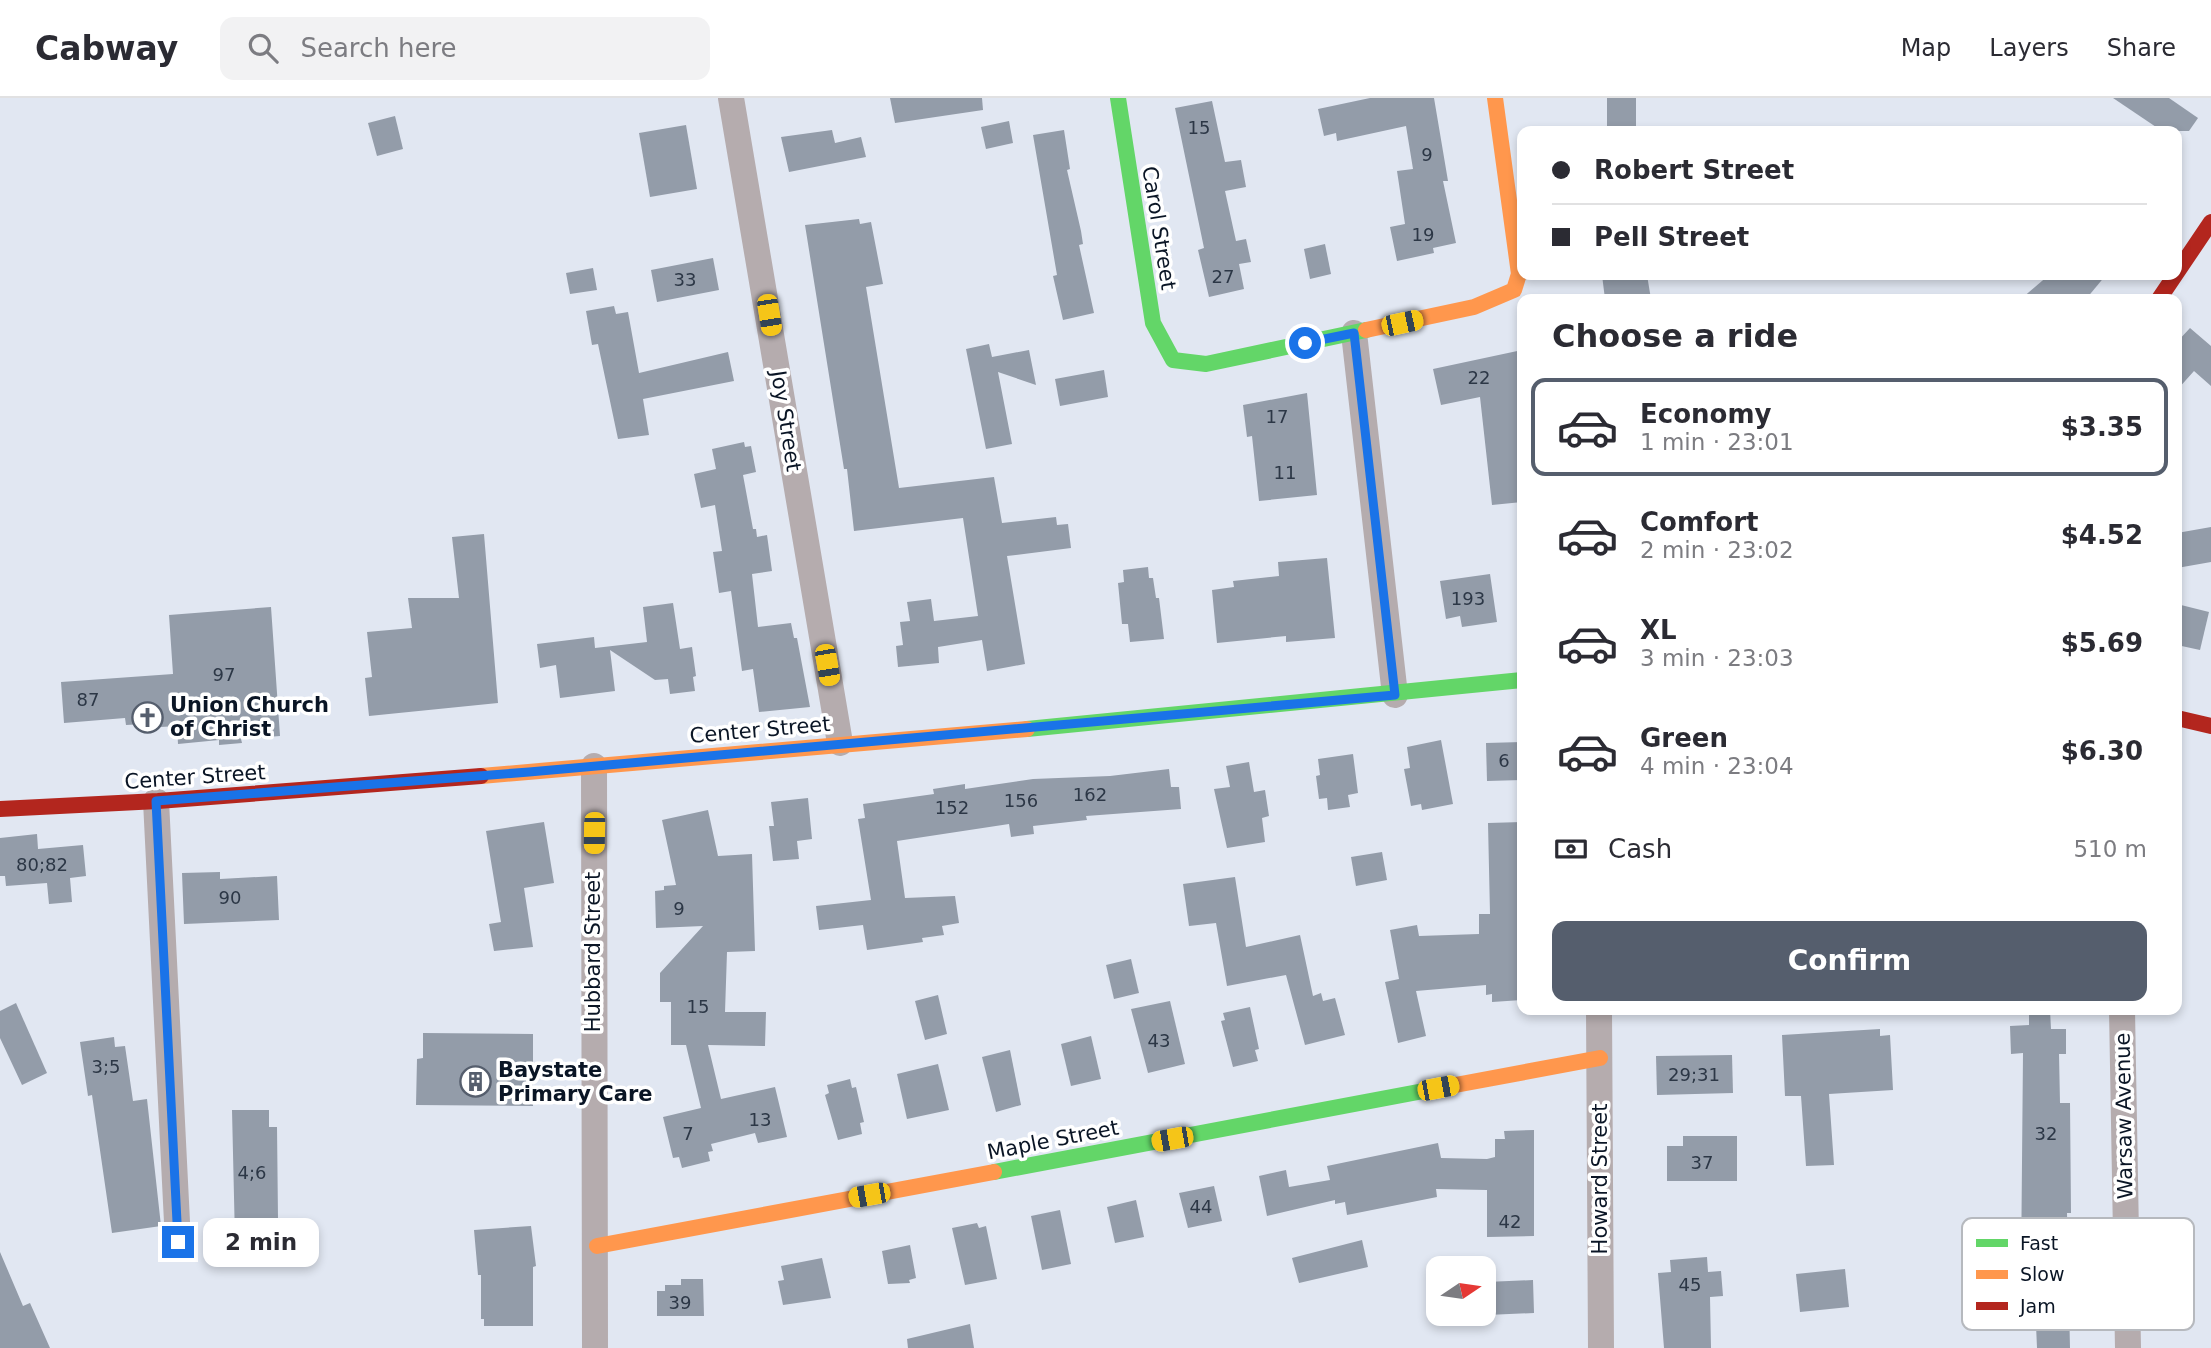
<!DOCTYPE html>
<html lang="en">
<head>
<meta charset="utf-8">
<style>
	body { margin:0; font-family:"DejaVu Sans",sans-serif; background:#f2f2f3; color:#2b2b33; height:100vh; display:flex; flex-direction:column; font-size:26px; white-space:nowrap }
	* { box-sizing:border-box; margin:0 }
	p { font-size:23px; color:#7c7c81 }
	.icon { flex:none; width:38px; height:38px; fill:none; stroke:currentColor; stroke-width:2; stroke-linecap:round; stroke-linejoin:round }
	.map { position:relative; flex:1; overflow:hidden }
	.sheet { position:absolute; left:1517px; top:196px; width:665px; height:721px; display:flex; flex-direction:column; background:#fff; border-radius:14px; box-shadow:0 4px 10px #0003 }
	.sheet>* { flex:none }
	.top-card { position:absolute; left:1517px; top:28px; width:665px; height:154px; border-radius:14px; box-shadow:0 4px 10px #0003; display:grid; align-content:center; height:154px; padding:0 35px; background:#fff }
	.needle { width:46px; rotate:77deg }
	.tools { position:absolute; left:1426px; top:1158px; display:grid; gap:14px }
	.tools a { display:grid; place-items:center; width:70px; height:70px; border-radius:14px; background:#fff; box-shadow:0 4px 10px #0003; font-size:35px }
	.end { position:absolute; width:32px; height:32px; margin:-16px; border:9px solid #1a73e8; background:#fff; box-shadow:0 0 0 4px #fff }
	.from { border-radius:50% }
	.bubble { position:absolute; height:49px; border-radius:14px; background:#fff; box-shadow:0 4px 10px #0003; font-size:23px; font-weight:600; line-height:49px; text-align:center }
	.car { position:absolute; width:21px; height:42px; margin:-21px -10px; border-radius:9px; box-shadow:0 0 5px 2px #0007; background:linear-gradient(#f5c518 24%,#345 0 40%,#f5c518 0 76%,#345 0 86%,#f5c518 0) }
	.top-card b { display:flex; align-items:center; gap:24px; height:66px; font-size:26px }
	.top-card b+b { border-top:2px solid #e1e1e2 }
	.top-card i { width:18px; height:18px; background:#2b2b33 }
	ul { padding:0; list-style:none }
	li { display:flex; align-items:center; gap:21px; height:98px; margin:0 14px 10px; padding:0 21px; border:4px solid transparent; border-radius:14px }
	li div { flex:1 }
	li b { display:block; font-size:26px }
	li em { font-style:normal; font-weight:600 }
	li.active { border-color:#555e6d }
	li>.icon { width:63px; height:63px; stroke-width:1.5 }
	h2 { padding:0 35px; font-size:32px; line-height:84px }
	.pay { display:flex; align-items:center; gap:18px; height:77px; padding:0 35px; font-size:26px }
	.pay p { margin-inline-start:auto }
	.primary-button { display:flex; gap:14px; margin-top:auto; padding:14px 35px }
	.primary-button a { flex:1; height:80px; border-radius:14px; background:#555e6d; color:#fff; font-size:28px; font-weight:600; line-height:80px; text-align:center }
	header { display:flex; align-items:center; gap:42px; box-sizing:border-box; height:98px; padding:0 35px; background:#fff; border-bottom:2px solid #e1e1e2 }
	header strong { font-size:33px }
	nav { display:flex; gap:38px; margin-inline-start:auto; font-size:24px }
	.search { width:490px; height:63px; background:#f2f2f3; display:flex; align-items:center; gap:18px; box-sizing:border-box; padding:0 24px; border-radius:14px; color:#7c7c81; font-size:26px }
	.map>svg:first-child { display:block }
</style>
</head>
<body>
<header>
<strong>Cabway</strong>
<div class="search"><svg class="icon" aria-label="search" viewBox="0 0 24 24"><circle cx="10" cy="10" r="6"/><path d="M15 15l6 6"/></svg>Search here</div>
<nav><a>Map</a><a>Layers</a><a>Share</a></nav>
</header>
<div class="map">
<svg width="2211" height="1250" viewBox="0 0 2211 1250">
	<rect width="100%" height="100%" fill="#e1e7f2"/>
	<g fill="#939ca9">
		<polygon points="890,0 982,0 983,12 895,25"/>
		<polygon points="1370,0 1434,0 1448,83 1443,83 1456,145 1433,150 1434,155 1397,163 1390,129 1405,126 1397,73 1413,71 1406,28 1337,43 1336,35 1324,38 1318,11"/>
		<rect x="1607" y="0" width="29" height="33"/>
		<polygon points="2113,0 2169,0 2198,20 2189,33 2162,33"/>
		<polygon points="1212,3 1225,64 1241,62 1246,89 1225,93 1236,143 1246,141 1251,164 1239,166 1244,191 1209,199 1198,152 1204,150 1175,10"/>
		<polygon points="395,18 403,51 377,58 368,25"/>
		<polygon points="1009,23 1013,45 986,51 981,29"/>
		<polygon points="686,27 697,91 650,99 639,35"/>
		<polygon points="832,32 835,45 861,39 866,59 789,74 781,39"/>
		<polygon points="1064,32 1070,71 1067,72 1081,133 1083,146 1079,147 1094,215 1063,222 1053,178 1057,177 1033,37"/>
		<polygon points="859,121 860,126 871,124 883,186 866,189 899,390 994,379 1002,425 1056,419 1057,427 1068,426 1071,450 1007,458 1025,566 987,573 982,542 938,549 939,565 898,569 896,548 903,547 900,524 910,523 907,504 931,501 934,523 978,518 963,420 854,433 847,371 844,371 805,127"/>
		<polygon points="1325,146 1331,176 1310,181 1304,151"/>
		<polygon points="713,160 719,192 657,204 651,172"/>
		<polygon points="593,170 597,192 570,196 566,175"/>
		<polygon points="1602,177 1647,177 1651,201 1605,201"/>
		<polygon points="2049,177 2106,177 2086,201 2021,201"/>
		<polygon points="614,208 616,216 628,214 639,275 728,254 734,283 643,301 649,337 618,341 598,246 592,247 586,213"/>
		<polygon points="2190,230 2211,248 2211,288 2194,273 2177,292 2177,244"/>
		<polygon points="989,246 992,259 1029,252 1036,287 998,274 1012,346 986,351 966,251"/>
		<polygon points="1522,252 1522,404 1492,407 1480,299 1441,307 1433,271"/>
		<polygon points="1104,272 1108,299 1060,308 1055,281"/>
		<polygon points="1307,295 1317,397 1259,403 1252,338 1247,339 1243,307"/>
		<polygon points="744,344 745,349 751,348 756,374 743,377 753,431 756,431 757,439 767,437 772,473 752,476 758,529 791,525 794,540 797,540 810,609 759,614 753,571 742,573 731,493 719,495 713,454 722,453 715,407 701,410 694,376 716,371 712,351"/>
		<polygon points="2211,429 2211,464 2177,470 2177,435"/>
		<polygon points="484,436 498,605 369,618 365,580 372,579 367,534 412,530 408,500 459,500 452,439"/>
		<polygon points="1327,460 1335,540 1286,544 1286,538 1217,545 1212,492 1234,489 1233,483 1279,478 1278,464"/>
		<polygon points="1148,469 1149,480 1153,480 1156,500 1159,500 1164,541 1130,544 1128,526 1122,526 1118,485 1124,484 1123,472"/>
		<polygon points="1490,476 1497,524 1462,529 1460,518 1446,521 1440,483"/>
		<polygon points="673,505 680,551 692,549 696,578 693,579 695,593 670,596 668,581 655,582 610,552 615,593 560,600 556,567 540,570 537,546 594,539 595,550 647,544 643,509"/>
		<polygon points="2177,506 2209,514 2200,552 2177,547"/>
		<polygon points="271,509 280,638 241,641 242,645 219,647 219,642 178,646 177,628 145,630 145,626 126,627 125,620 64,625 61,584 173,576 169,517"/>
		<polygon points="1441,642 1453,706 1422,712 1421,706 1411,708 1404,671 1410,670 1407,649"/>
		<polygon points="1522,644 1522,682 1487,683 1486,645"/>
		<polygon points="1353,656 1358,695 1348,697 1350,709 1328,712 1327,700 1319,701 1316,678 1320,677 1318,661"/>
		<polygon points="1249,664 1254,694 1265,692 1269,718 1262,720 1265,744 1227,750 1214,691 1230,689 1226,668"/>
		<polygon points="1169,671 1171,689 1179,689 1181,711 1086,718 1087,722 1033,728 1034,736 1011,739 1009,726 897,743 905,800 955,798 959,825 942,828 944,837 922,840 923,844 867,852 863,827 819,832 816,808 871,802 858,721 865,720 863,706 934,696 933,691 965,686 965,691 1033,681 1110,678"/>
		<polygon points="808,700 812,741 797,743 799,761 773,763 769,728 774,728 771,704"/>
		<polygon points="708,712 718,758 752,756 755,853 727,854 725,914 766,914 765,948 708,947 721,1001 775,989 787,1039 758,1045 755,1035 711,1046 713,1053 708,1054 710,1063 682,1070 679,1059 673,1060 663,1019 701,1010 686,947 671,947 671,904 660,904 660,875 703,828 656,830 655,793 664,792 664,788 676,787 662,722"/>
		<polygon points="544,724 554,785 524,790 533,849 494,853 489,826 501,824 486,733"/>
		<polygon points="1522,724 1522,902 1492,904 1492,896 1486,897 1486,887 1416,893 1426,938 1398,945 1385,884 1399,881 1390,832 1417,827 1419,838 1479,836 1479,816 1490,816 1488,725"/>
		<polygon points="37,736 38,751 83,747 86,778 70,780 72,804 49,806 47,785 6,788 5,778 0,778 0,740"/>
		<polygon points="1382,754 1387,782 1356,788 1351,759"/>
		<polygon points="220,774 220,781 277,778 279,822 184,826 182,775"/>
		<polygon points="1235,779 1246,849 1300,837 1313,898 1321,895 1323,903 1335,900 1345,937 1305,947 1286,877 1227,888 1216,825 1189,828 1183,786"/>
		<polygon points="1131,861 1139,895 1114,901 1106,867"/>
		<polygon points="938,897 947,936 925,942 915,903"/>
		<polygon points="1170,903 1185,966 1148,975 1131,911"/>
		<polygon points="16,905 47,975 22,987 0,940 0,913"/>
		<polygon points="1250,909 1259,951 1255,952 1258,963 1233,969 1221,923 1225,922 1223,915"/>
		<polygon points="2029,912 2050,912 2051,931 2066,931 2066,956 2059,956 2060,1005 2070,1005 2071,1115 2067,1115 2070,1250 2037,1250 2035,1204 2032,1204 2032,1193 2024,1193 2024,1173 2021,1173 2023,955 2011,956 2010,928 2029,927"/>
		<polygon points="1880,931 1880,938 1890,937 1893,992 1829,996 1834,1067 1806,1068 1801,998 1785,998 1782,937"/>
		<polygon points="423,935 533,936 533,1008 416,1007 417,961 423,960"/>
		<polygon points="1091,938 1101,981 1071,988 1061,946"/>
		<polygon points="114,939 115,949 125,948 133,1003 147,1001 161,1128 112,1135 92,997 88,998 80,944"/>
		<polygon points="1010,952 1021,1007 996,1014 982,959"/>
		<polygon points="1732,957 1733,995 1657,997 1656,958"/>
		<polygon points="938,966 949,1012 907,1021 897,976"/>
		<polygon points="850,981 852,990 856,989 864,1024 860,1025 862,1036 838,1042 825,997 829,995 827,987"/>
		<polygon points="232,1012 269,1012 269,1029 277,1029 278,1121 273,1121 273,1142 235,1142"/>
		<polygon points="1534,1032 1534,1138 1487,1139 1487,1092 1436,1091 1437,1099 1347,1117 1345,1104 1335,1106 1335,1102 1267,1118 1259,1078 1286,1072 1289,1089 1330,1082 1327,1068 1438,1045 1441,1060 1487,1061 1495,1059 1495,1041 1505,1041 1504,1033"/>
		<polygon points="1683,1038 1737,1038 1737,1083 1667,1083 1667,1048 1683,1048"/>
		<polygon points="1214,1088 1222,1123 1188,1130 1179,1095"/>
		<polygon points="1136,1102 1144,1139 1115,1145 1107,1109"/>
		<polygon points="1060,1112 1071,1166 1042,1172 1031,1118"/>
		<polygon points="977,1125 979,1130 986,1128 997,1181 965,1187 952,1130"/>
		<polygon points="531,1128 536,1168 533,1169 533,1228 484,1228 484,1221 481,1221 481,1177 478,1177 474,1132"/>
		<polygon points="1362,1142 1368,1169 1299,1185 1292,1160"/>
		<polygon points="910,1147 916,1180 909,1182 910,1185 888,1186 882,1153"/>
		<polygon points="0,1154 23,1208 30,1205 50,1250 0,1250"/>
		<polygon points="1707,1159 1708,1174 1721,1173 1723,1198 1710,1199 1711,1250 1664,1250 1658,1175 1671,1174 1670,1162"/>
		<polygon points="822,1160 831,1200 783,1207 778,1183 784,1182 781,1168"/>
		<polygon points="1845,1171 1849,1209 1800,1214 1796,1176"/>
		<polygon points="681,1181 703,1181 704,1218 657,1218 657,1193 665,1193 665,1187 681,1187"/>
		<polygon points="1533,1182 1534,1215 1487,1217 1486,1184"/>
		<polygon points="970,1226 974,1250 908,1250 907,1241"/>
	</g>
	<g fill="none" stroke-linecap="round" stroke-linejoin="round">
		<g stroke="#b5acae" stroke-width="26">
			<polyline points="731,0 840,645"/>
			<polyline points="1354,235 1395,597"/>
			<polyline points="594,668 595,1250"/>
			<polyline points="156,703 178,1144"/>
			<polyline points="1599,912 1601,1250"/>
			<polyline points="2122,912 2128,1250"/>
		</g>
		<g stroke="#63d668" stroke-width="16">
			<polyline points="1118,0 1153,225 1173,262 1206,266 1366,232"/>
			<polyline points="1027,631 1522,582"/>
			<polyline points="994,1074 1450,988"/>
		</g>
		<g stroke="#ff974d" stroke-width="16">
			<polyline points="1366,232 1474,209 1514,192 1519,176 1495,0"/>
			<polyline points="481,678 1027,631"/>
			<polyline points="1450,988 1600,960"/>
			<polyline points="597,1148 994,1074"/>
		</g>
		<g stroke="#b3261e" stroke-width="16">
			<polyline points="2159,201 2211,124"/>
			<polyline points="2177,620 2211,628"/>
			<polyline points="0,711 158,703 481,678"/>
		</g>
	</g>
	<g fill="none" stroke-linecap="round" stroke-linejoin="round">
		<polyline stroke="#1a73e8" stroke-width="9" points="178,1144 156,703 529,674 1395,597 1354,235 1305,245"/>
	</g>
	<defs>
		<symbol id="church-ring" viewBox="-11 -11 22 22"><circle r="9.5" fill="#fff" stroke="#555e6d" stroke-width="1.5"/><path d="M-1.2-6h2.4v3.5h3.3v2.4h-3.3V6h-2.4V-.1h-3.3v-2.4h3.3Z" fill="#555e6d"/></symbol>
		<symbol id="building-ring" viewBox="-11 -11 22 22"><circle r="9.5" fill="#fff" stroke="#555e6d" stroke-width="1.5"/><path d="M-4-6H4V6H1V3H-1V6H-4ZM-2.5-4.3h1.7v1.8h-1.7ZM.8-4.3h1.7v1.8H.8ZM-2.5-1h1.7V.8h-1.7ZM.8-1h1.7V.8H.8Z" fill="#555e6d"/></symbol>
	</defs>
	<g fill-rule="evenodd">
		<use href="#church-ring" x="130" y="602" width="35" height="35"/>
		<use href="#building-ring" x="458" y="966" width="35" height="35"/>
	</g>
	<g text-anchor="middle" stroke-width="7" stroke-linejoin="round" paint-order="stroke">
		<g font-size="18" fill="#2c3746">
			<text x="1199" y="36">15</text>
			<text x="1427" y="63">9</text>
			<text x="1423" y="143">19</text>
			<text x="1223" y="185">27</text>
			<text x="685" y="188">33</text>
			<text x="1479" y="286">22</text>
			<text x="1277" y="325">17</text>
			<text x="1285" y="381">11</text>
			<text x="1468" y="507">193</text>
			<text x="224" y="583">97</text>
			<text x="88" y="608">87</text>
			<text x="1504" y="669">6</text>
			<text x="1090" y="703">162</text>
			<text x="1021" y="709">156</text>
			<text x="952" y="716">152</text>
			<text x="42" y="773">80;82</text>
			<text x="230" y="806">90</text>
			<text x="679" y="817">9</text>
			<text x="698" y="915">15</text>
			<text x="1159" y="949">43</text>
			<text x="106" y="975">3;5</text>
			<text x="1694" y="983">29;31</text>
			<text x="760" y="1028">13</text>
			<text x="688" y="1042">7</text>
			<text x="2046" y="1042">32</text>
			<text x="1702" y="1071">37</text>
			<text x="252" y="1081">4;6</text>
			<text x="1201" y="1115">44</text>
			<text x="1510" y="1130">42</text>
			<text x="1690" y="1193">45</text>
			<text x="680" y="1211">39</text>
		</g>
		<g font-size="21" fill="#0a1525" stroke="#fff">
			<text transform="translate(1159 130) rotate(81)" y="7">Carol Street</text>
			<text transform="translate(786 323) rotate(81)" y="7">Joy Street</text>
			<text transform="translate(760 632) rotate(-5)" y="7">Center Street</text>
			<text transform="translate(195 679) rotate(-4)" y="7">Center Street</text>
			<text transform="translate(593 854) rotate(-90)" y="7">Hubbard Street</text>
			<text transform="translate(2124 1018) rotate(-91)" y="7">Warsaw Avenue</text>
			<text transform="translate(1053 1042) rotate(-11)" y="7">Maple Street</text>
			<text transform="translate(1600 1081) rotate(-90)" y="7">Howard Street</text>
		</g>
		<g font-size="21" font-weight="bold" fill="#0a1525" stroke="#fff" text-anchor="start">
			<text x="170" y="614">Union Church<tspan x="170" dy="24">of Christ</tspan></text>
			<text x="498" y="979">Baystate<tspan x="498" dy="24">Primary Care</tspan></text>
		</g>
	</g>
	<rect x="1962" y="1120" width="232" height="112" rx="10" fill="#fff" stroke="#b6b9be" stroke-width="2"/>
	<rect x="1976" y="1141" width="32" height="8" fill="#63d668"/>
	<rect x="1976" y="1172" width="32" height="9" fill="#ff974d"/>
	<rect x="1976" y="1204" width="32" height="8" fill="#b3261e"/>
	<g font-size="19" fill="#0a1525">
		<text x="2020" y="1152">Fast</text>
		<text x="2020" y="1183">Slow</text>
		<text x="2020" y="1215">Jam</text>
	</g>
</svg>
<div class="tools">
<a><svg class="needle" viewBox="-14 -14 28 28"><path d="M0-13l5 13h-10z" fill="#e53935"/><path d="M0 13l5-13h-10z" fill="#7c7c81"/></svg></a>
</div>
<i class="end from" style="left:1305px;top:245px"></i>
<i class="end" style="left:178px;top:1144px"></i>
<div class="bubble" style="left:203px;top:1120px;width:116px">2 min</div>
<i class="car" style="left:769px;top:217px;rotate:171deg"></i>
<i class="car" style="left:1402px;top:225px;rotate:78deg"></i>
<i class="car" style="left:827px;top:567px;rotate:170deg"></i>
<i class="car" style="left:594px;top:735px;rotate:181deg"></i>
<i class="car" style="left:1438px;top:990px;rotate:79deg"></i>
<i class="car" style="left:1172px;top:1041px;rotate:260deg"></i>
<i class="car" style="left:869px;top:1097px;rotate:260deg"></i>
<div class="top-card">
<b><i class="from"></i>Robert Street</b>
<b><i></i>Pell Street</b>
</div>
<section class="sheet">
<h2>Choose a ride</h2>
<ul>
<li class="active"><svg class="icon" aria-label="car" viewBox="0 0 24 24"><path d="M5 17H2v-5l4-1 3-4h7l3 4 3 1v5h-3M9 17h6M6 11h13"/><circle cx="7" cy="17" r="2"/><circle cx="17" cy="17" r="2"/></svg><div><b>Economy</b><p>1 min · 23:01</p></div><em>$3.35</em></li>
<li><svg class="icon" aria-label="car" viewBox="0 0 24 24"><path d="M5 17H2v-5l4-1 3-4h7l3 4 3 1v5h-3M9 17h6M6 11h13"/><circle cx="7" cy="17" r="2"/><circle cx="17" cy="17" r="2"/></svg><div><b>Comfort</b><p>2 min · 23:02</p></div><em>$4.52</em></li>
<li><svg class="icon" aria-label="car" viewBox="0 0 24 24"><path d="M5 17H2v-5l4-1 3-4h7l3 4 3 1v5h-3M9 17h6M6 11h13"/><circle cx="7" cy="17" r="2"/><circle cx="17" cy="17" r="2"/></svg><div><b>XL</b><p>3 min · 23:03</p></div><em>$5.69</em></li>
<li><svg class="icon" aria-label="car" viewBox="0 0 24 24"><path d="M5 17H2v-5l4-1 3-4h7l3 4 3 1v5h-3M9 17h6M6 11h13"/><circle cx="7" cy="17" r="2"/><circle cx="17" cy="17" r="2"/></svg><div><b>Green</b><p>4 min · 23:04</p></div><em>$6.30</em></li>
</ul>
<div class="pay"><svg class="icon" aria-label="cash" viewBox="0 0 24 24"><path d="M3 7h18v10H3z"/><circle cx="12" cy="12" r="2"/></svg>Cash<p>510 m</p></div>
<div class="primary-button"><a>Confirm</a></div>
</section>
</div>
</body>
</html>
